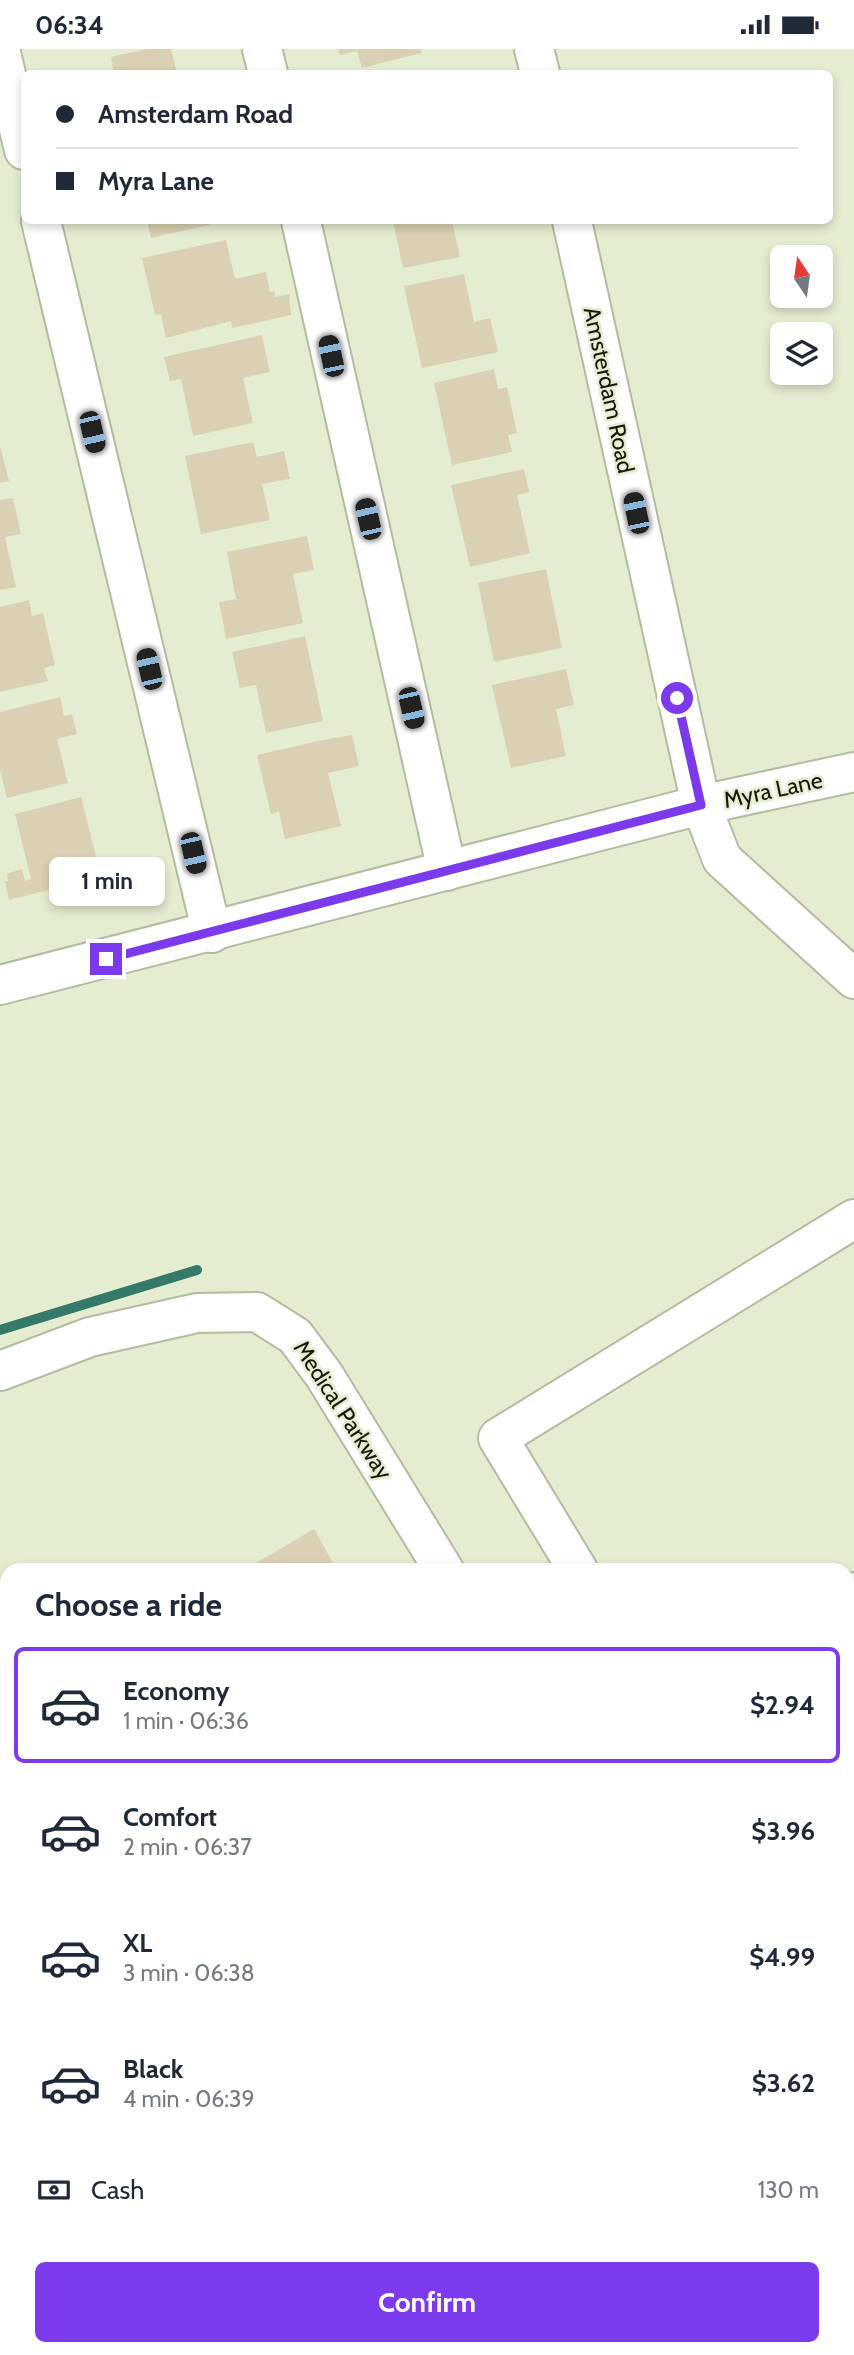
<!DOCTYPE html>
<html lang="en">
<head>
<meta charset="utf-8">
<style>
	body { margin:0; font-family:Cabin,sans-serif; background:#f2f2f3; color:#1f2937; height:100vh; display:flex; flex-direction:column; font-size:26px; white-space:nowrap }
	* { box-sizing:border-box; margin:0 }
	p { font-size:23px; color:#747a83 }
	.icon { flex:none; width:38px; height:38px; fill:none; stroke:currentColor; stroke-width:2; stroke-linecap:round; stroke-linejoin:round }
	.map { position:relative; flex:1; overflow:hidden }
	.side { position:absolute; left:0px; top:1514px; width:854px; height:793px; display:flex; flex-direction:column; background:#fff; border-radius:21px 21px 0 0; box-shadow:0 4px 10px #0003 }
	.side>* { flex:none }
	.hud { position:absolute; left:21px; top:21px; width:812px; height:154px; border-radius:10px; box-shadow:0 4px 10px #0003; display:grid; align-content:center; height:154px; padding:0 35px; background:#fff }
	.needle { width:46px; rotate:347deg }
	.fabs { position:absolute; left:770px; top:196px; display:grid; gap:14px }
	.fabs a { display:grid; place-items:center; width:63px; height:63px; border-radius:10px; background:#fff; box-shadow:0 4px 10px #0003; font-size:35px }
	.end { position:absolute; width:32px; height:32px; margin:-16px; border:9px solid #7c3aed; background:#fff; box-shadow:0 0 0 4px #fff }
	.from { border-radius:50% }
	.bubble { position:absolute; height:49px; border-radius:10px; background:#fff; box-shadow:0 4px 10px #0003; font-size:23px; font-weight:800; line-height:49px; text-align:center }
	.car { position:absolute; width:21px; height:42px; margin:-21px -10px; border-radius:9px; box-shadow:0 0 5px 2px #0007; background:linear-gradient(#222 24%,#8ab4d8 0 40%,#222 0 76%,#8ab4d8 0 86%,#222 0) }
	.hud b { display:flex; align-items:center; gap:24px; height:66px; font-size:26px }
	.hud b+b { border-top:2px solid #e0e1e3 }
	.hud i { width:18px; height:18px; background:#1f2937 }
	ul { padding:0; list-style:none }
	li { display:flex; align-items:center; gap:21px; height:116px; margin:0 14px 10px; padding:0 21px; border:4px solid transparent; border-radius:10px }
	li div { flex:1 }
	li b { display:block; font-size:26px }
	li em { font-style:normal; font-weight:800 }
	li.selected { border-color:#7c3aed }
	li>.icon { width:63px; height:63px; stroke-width:1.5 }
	h2 { padding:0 35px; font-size:32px; line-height:84px }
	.pay { display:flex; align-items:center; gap:18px; height:77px; padding:0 35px; font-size:26px }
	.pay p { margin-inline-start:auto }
	.primary-button { display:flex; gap:14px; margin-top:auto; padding:14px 35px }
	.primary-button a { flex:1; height:80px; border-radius:10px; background:#7c3aed; color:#fff; font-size:28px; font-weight:800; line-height:80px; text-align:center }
	.status { display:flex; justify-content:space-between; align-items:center; height:49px; padding:0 35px; background:#fff; direction:ltr }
	.status svg { height:19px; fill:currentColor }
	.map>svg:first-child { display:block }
</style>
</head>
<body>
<div class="status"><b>06:34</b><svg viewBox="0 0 49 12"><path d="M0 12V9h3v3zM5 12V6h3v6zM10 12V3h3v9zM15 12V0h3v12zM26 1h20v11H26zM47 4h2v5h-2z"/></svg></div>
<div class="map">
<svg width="854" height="2306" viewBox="0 0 854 2306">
	<rect width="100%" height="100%" fill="#e5edd0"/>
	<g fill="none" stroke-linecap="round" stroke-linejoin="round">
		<polyline stroke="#357a68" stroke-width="10" points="0,1281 197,1221"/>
	</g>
	<g fill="#dad1b4">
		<polygon points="146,0 171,0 177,24 114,24 111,8"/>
		<polygon points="338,0 421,0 422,4 362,19 357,2 340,6"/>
		<polygon points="147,172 208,172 209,176 151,189"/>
		<polygon points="393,172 452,172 460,208 403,219"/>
		<polygon points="226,191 235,230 266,223 270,243 274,242 275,248 289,245 291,266 232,279 231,272 166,289 161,265 155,266 142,209"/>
		<polygon points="464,225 474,273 490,269 498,303 422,319 404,237"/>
		<polygon points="262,286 270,323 243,329 253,374 193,387 181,330 170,332 164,308"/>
		<polygon points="494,320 498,340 507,338 517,384 508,386 512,403 452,416 434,334"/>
		<polygon points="253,393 257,408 284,402 290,430 262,435 270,471 201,485 185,407"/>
		<polygon points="0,397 9,432 0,434"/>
		<polygon points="524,420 529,443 517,446 530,504 470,518 451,436"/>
		<polygon points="13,449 21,485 5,488 16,538 0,541 0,451"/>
		<polygon points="307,487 314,521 293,525 303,574 226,590 219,553 236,550 227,503"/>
		<polygon points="546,520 562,599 494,613 478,534"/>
		<polygon points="29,551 32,567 43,564 55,616 44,619 48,632 0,643 0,558"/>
		<polygon points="305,587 323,672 266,684 256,636 240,639 232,603"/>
		<polygon points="566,620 574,656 556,660 566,707 511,719 492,636"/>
		<polygon points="60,648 64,667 72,665 77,685 57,690 68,734 7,749 0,721 0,663"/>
		<polygon points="352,686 359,717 328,724 341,777 285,790 279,763 271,765 257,706 323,691"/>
		<polygon points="81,748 101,827 9,851 5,832 8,832 7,825 22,820 25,832 31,830 15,765"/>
		<polygon points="314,1480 337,1521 244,1521"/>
		<polygon points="7,1657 7,1838 0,1842 0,1661"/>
	</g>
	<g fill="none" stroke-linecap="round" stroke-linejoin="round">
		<g stroke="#c6cdb3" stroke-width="38" stroke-dasharray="38 19" stroke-linecap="butt">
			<polyline points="847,2191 854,2186"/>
			<polyline points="847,2287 854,2282"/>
			<polyline points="664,2306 675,2300"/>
			<polyline points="816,2306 826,2300"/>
		</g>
		<defs>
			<g id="minor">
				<polyline points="0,0 24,101"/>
				<polyline points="262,0 268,24"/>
				<polyline points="534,0 540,24"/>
				<polyline points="41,172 212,884"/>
				<polyline points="301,172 447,822"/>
				<polyline points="572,172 701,756 722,810 854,930"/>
				<polyline points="0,936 701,756 854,723"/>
				<polyline points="0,1322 90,1288 197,1264 257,1263 295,1287 324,1326 444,1521"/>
				<polyline points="578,1521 498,1389 854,1170"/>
				<polyline points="847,1547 854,1543"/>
				<polyline points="0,1897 7,1893"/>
				<polyline points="0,1931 7,1942"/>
				<polyline points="0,2021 7,2017"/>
				<polyline points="0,2117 7,2131"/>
				<polyline points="0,2301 3,2306"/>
				<polyline points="66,2306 76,2300"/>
			</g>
			<g id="major">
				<polyline points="847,1954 854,1950"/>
				<polyline points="265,2306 276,2300"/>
			</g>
			<g id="highway">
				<polyline points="847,2105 854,2100"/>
				<polyline points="349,2306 358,2300"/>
				<polyline points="538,2306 548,2300"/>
			</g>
		</defs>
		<use href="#minor" stroke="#b4bc9f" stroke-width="42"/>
		<use href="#major" stroke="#b4bc9f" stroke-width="42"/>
		<use href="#highway" stroke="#b4bc9f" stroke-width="42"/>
		<use href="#minor" stroke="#fff" stroke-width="38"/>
		<use href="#major" stroke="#fff" stroke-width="38"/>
		<use href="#highway" stroke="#fff" stroke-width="38"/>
	</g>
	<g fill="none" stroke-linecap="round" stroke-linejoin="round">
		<polyline stroke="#7c3aed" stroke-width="9" points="106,910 701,756 677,649"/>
	</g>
	<g text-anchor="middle" stroke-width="5" stroke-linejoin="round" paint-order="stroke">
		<g font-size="23" fill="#16190e" stroke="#e5edd0">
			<text transform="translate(609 341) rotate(78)" y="8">Amsterdam Road</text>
			<text transform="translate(773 741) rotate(-12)" y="8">Myra Lane</text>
			<text transform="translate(343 1361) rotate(57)" y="8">Medical Parkway</text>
		</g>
	</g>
</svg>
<div class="fabs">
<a><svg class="needle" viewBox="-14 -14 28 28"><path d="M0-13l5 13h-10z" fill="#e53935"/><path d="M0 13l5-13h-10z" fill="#747a83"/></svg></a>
<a><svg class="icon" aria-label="layers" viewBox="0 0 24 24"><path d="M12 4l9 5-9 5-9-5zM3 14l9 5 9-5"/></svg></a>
</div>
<i class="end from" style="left:677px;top:649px"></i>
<i class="end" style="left:106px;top:910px"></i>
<div class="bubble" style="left:49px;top:808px;width:116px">1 min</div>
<i class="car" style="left:331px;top:307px;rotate:348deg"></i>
<i class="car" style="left:92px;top:383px;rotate:167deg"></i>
<i class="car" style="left:636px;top:464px;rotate:348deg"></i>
<i class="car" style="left:368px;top:470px;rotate:347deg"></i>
<i class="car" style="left:149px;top:620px;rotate:347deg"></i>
<i class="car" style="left:411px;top:659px;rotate:167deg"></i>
<i class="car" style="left:193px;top:804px;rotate:167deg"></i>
<div class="hud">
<b><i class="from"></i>Amsterdam Road</b>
<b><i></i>Myra Lane</b>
</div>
<section class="side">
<h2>Choose a ride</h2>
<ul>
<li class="selected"><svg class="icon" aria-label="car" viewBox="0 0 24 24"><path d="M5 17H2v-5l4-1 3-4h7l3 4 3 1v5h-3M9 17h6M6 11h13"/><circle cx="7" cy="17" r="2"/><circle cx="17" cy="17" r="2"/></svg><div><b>Economy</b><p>1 min · 06:36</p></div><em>$2.94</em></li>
<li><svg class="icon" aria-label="car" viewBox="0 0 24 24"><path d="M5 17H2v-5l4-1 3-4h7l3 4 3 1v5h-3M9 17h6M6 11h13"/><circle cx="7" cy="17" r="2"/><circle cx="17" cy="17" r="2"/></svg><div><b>Comfort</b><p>2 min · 06:37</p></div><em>$3.96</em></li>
<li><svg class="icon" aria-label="car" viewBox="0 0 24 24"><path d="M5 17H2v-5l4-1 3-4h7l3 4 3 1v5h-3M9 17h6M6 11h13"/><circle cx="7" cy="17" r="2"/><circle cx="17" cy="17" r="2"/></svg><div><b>XL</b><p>3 min · 06:38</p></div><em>$4.99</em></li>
<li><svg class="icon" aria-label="car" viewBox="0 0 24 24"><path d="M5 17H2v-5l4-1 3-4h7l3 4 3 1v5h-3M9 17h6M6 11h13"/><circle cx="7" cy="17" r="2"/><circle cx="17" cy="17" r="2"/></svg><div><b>Black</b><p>4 min · 06:39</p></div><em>$3.62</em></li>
</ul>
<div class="pay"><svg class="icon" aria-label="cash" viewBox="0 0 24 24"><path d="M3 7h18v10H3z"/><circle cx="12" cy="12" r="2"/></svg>Cash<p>130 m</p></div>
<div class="primary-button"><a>Confirm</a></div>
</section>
</div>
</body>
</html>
